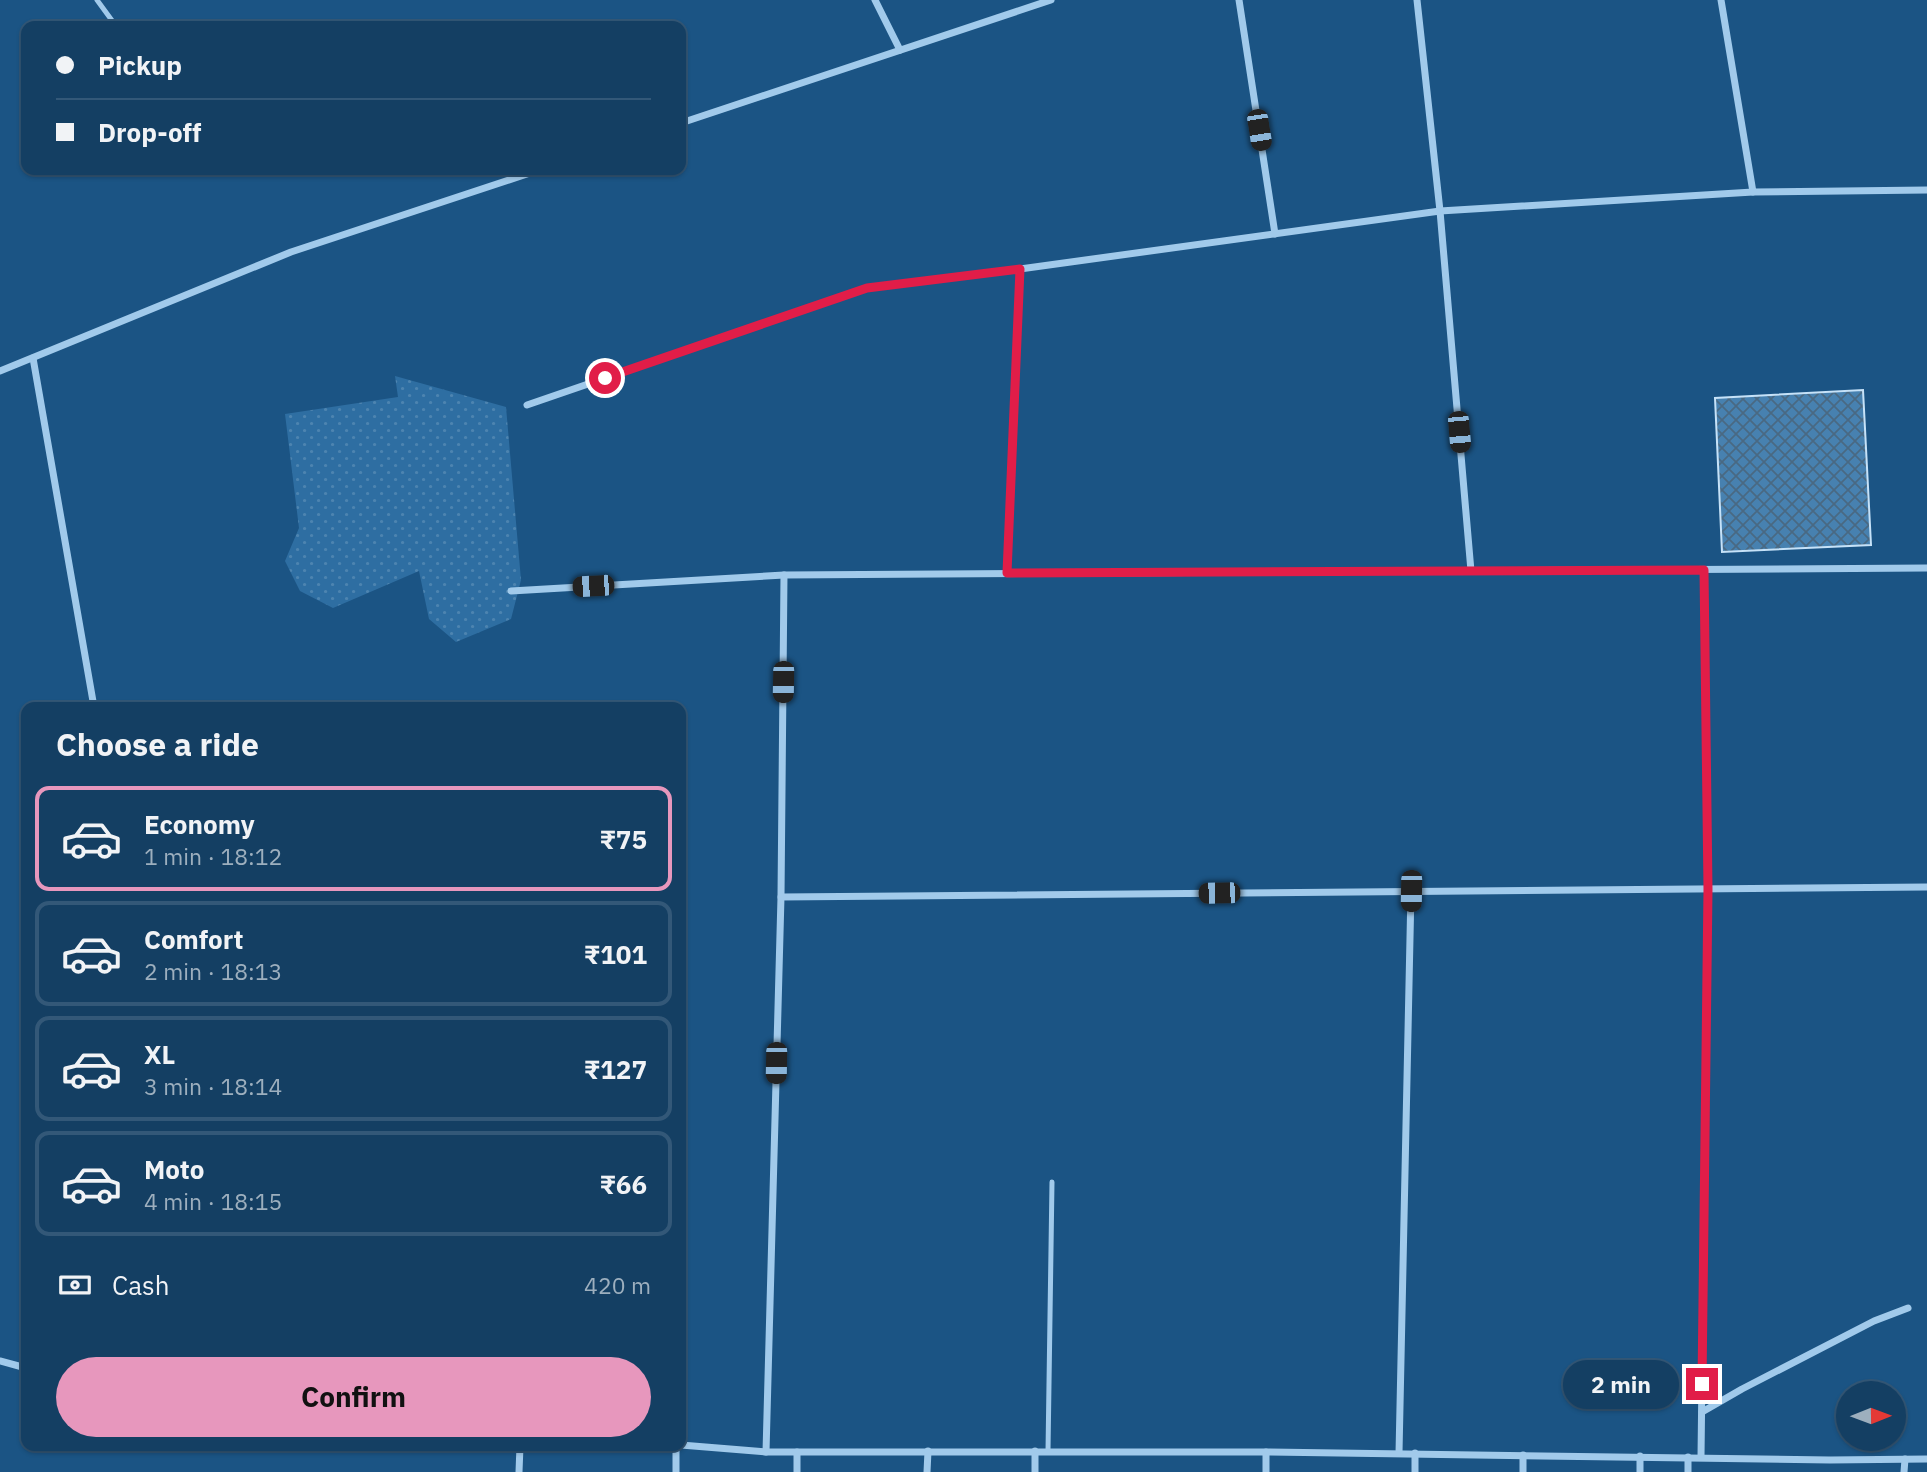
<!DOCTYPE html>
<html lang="en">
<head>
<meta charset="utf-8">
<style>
	body { margin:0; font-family:"IBM Plex Sans",sans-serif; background:#1d4669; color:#f1f3f6; height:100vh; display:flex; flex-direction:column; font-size:26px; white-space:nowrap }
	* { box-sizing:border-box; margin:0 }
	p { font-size:23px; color:#9dafbe }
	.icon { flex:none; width:38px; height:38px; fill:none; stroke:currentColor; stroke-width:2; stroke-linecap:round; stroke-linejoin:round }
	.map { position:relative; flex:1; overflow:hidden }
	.drawer { position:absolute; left:21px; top:702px; width:665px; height:749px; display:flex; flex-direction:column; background:#143f63; border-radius:14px; box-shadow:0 2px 5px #0004,0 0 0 2px #335878 }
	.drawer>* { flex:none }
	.guide { position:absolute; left:21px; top:21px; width:665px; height:154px; border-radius:14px; box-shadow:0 2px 5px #0004,0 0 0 2px #335878; display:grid; align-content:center; height:154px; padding:0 35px; background:#143f63 }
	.needle { width:46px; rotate:89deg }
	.tools { position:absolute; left:1836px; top:1381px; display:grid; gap:14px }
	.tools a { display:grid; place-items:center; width:70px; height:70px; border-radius:50%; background:#143f63; box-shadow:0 2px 5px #0004,0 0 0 2px #335878; font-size:35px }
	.end { position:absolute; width:32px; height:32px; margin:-16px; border:9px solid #e11d48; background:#fff; box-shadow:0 0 0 4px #fff }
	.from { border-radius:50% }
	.bubble { position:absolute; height:49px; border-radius:24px; background:#143f63; box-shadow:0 2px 5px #0004,0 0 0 2px #335878; font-size:23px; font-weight:800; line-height:49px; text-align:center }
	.car { position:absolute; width:21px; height:42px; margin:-21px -10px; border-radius:9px; box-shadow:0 0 5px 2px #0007; background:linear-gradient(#222 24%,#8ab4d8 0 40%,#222 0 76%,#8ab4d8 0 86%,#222 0) }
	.guide b { display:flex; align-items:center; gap:24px; height:66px; font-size:26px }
	.guide b+b { border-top:2px solid #335878 }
	.guide i { width:18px; height:18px; background:#f1f3f6 }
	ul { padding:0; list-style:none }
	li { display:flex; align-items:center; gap:21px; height:105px; margin:0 14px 10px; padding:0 21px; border:4px solid #335878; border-radius:14px }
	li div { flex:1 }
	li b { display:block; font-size:26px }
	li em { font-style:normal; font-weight:800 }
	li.active { border-color:#e797bd }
	li>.icon { width:63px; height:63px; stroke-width:1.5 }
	h2 { padding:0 35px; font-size:32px; line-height:84px }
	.pay { display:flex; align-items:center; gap:18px; height:77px; padding:0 35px; font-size:26px }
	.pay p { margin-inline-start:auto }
	.action { display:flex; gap:14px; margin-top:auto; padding:14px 35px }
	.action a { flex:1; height:80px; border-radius:42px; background:#e797bd; color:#111; font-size:28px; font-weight:800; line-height:80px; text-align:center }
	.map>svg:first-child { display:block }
</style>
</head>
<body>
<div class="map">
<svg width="1927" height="1472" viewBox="0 0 1927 1472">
	<defs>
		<pattern id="park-dots" width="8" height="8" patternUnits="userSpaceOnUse" patternTransform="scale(1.75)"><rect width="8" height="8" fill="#2e6ea2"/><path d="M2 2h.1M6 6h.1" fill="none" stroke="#4d84b0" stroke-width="1.8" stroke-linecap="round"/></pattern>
		<pattern id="building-cross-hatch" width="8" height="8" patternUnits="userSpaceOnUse" patternTransform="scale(1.75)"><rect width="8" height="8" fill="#4781b0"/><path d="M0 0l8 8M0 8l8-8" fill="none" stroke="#496983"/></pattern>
	</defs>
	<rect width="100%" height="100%" fill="#1b5484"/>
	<polygon fill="url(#park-dots)" points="395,376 506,407 521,580 511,619 456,642 429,619 419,571 333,608 300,591 285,561 299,528 285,414 398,397"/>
	<polygon fill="url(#building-cross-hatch)" stroke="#c6e2f8" stroke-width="2" points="1863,390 1871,545 1722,552 1715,398"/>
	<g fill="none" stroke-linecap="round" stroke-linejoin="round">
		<g stroke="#a1caeb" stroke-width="5">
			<polyline points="97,0 116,26"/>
			<polyline points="1048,1451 1052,1182"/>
		</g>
		<g stroke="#a1caeb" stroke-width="7">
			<polyline points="875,0 900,50"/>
			<polyline points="1239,0 1275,234"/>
			<polyline points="1417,0 1440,211 1471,571"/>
			<polyline points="1721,0 1753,192"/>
			<polyline points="681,123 1051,0"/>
			<polyline points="33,358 94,707"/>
			<polyline points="0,371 291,252 539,170"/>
			<polyline points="527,405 867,288 1020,269 1440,211 1753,192 1927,190"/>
			<polyline points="1007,573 1020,269"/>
			<polyline points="511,591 784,575"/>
			<polyline points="781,897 784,575 1927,568"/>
			<polyline points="0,1361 26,1368"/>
			<polyline points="1702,1412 1742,1389 1874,1321 1908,1308"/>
			<polyline points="681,1445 766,1452 1266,1452 1830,1460 1927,1459"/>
			<polyline points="766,1452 781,897 1927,887"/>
			<polyline points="797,1452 797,1472"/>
			<polyline points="1399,1453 1411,891"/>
			<polyline points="1688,1457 1688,1472"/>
			<polyline points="1701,1457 1708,889 1704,570"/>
			<polyline points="519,1472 520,1446"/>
			<polyline points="676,1472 676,1446"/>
			<polyline points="927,1472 928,1451"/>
			<polyline points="1035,1472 1035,1451"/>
			<polyline points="1266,1472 1266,1452"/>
			<polyline points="1415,1472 1415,1453"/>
			<polyline points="1523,1472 1523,1455"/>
			<polyline points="1640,1472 1640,1456"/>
			<polyline points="1904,1472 1905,1459"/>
		</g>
	</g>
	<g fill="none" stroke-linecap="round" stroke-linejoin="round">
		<polyline stroke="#e11d48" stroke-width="9" points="605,378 867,288 1020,269 1007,573 1704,570 1708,889 1702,1384"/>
	</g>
</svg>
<div class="tools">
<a><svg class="needle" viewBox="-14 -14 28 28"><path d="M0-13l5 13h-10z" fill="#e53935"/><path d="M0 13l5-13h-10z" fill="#9dafbe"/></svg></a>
</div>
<i class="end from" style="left:605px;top:378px"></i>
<i class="end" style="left:1702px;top:1384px"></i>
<div class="bubble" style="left:1563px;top:1360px;width:116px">2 min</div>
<i class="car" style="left:1259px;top:130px;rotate:171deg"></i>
<i class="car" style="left:1459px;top:432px;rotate:175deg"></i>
<i class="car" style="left:593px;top:586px;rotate:267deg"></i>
<i class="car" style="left:783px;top:682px;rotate:181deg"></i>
<i class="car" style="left:1411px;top:891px;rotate:181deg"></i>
<i class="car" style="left:1219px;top:893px;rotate:269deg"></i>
<i class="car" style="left:776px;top:1063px;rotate:181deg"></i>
<div class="guide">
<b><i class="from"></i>Pickup</b>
<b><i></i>Drop-off</b>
</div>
<section class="drawer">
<h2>Choose a ride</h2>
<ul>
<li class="active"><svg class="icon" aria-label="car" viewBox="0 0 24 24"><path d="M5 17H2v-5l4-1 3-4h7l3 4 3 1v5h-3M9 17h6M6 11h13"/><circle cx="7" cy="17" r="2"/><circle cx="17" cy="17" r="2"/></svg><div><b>Economy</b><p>1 min · 18:12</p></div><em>₹75</em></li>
<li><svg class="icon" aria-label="car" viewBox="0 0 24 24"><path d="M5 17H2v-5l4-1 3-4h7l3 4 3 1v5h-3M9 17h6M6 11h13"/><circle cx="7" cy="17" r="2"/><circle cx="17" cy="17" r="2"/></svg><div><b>Comfort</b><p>2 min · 18:13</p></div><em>₹101</em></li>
<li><svg class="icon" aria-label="car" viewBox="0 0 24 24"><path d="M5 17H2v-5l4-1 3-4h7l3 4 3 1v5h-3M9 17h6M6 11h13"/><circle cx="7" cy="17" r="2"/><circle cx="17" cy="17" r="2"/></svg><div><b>XL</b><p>3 min · 18:14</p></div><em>₹127</em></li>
<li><svg class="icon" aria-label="car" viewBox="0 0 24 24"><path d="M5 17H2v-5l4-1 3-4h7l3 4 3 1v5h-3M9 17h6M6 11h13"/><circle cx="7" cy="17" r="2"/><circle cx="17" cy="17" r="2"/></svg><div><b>Moto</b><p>4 min · 18:15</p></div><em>₹66</em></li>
</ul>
<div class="pay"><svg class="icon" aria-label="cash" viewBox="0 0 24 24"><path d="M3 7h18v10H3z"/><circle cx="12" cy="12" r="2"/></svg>Cash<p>420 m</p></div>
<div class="action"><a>Confirm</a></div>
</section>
</div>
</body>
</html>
